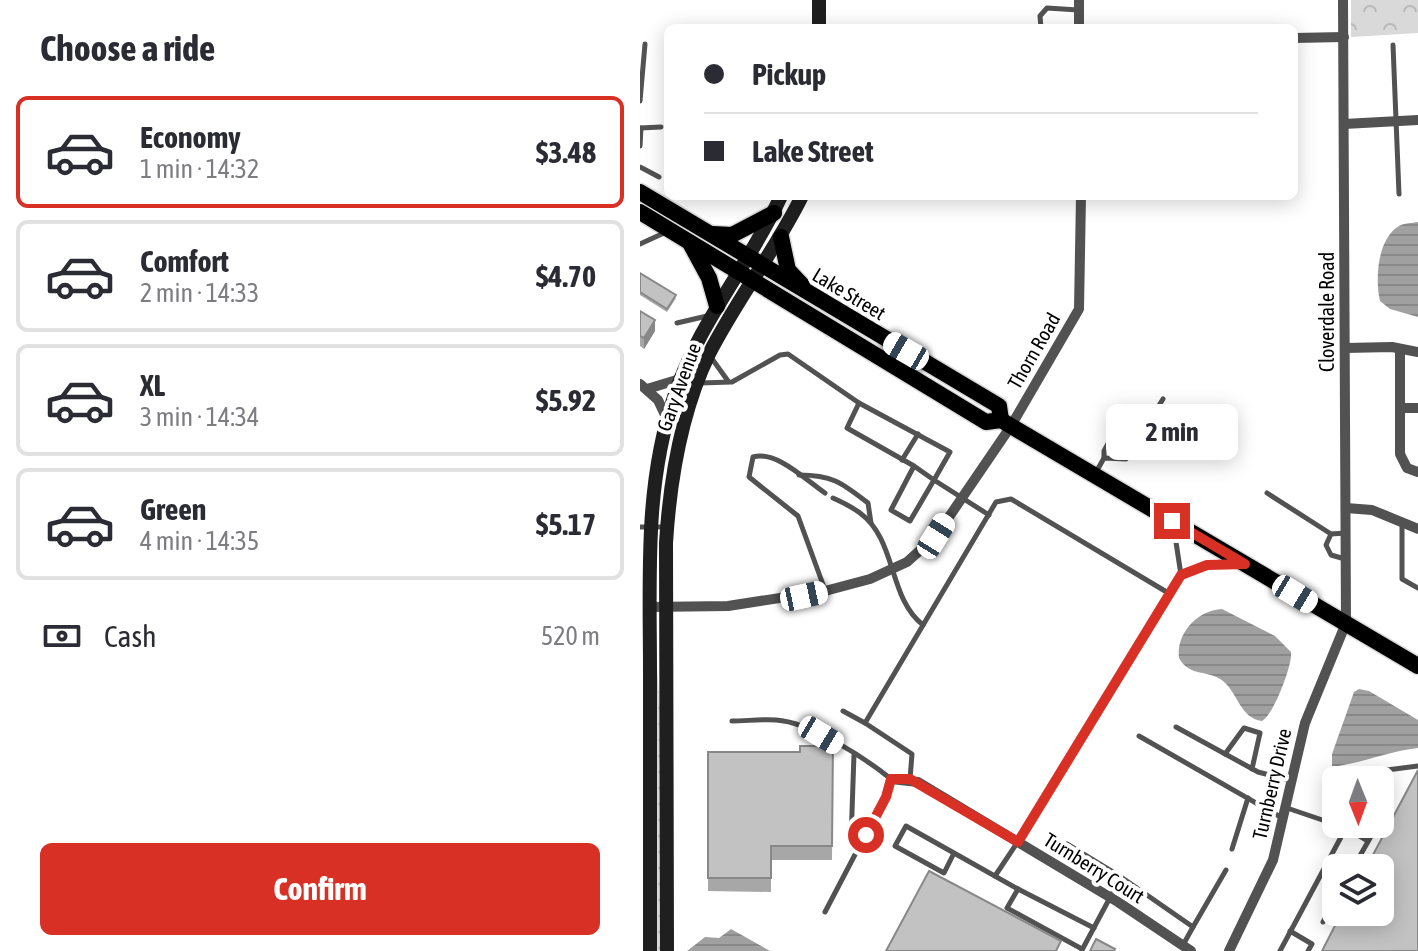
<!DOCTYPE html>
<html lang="en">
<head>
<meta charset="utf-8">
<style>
	body { margin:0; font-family:"Asap Condensed",sans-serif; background:#f7f7f7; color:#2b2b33; height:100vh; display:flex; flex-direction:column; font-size:30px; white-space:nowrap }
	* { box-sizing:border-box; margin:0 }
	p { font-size:26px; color:#7c7c81 }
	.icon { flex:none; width:44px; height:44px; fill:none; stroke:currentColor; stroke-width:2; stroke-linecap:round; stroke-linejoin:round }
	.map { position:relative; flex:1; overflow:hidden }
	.sheet { display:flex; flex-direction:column; background:#fff; width:640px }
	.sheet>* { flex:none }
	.top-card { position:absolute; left:24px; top:24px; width:634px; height:176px; border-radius:12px; box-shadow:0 4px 20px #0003; display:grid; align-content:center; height:176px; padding:0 40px; background:#fff }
	.needle { width:52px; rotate:179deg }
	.controls { position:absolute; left:682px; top:766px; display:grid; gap:16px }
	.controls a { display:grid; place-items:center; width:72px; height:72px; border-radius:12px; background:#fff; box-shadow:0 4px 20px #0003; font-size:40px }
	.end { position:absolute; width:36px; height:36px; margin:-18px; border:10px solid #d93025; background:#fff; box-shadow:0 0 0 4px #fff }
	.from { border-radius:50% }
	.bubble { position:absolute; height:56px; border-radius:12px; background:#fff; box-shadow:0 4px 20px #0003; font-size:26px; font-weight:700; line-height:56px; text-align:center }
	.car { position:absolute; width:24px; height:48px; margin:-24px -12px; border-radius:10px; box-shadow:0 0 6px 2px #0007; background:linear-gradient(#fff 24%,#345 0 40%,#fff 0 76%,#345 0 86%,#fff 0) }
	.top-card b { display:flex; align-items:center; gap:28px; height:76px; font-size:30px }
	.top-card b+b { border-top:2px solid #e1e1e2 }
	.top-card i { width:20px; height:20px; background:#2b2b33 }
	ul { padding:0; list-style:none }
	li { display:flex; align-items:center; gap:24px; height:112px; margin:0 16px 12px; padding:0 24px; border:4px solid #e1e1e2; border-radius:12px }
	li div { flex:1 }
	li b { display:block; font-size:30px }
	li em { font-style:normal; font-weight:700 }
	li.selected { border-color:#d93025 }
	li>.icon { width:72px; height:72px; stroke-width:1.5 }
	h2 { padding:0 40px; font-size:36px; line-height:96px }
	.pay { display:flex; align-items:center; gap:20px; height:88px; padding:0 40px; font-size:30px }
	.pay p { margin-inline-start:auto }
	.button { display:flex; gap:16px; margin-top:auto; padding:16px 40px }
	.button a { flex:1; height:92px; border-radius:12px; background:#d93025; color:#fff; font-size:32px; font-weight:700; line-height:92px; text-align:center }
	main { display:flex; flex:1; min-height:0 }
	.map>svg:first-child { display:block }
</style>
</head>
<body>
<main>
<section class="sheet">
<h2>Choose a ride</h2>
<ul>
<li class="selected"><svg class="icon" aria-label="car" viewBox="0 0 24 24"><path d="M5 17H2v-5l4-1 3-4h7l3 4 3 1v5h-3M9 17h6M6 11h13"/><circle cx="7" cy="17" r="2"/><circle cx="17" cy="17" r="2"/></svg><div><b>Economy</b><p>1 min · 14:32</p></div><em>$3.48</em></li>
<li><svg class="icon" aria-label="car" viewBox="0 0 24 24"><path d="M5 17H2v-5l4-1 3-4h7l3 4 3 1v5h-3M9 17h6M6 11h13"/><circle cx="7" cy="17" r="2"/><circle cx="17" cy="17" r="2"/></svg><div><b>Comfort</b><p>2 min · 14:33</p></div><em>$4.70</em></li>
<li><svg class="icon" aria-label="car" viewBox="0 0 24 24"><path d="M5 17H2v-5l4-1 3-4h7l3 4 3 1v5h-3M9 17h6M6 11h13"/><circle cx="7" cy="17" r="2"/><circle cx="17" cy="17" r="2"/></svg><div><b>XL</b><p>3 min · 14:34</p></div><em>$5.92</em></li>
<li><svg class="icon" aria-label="car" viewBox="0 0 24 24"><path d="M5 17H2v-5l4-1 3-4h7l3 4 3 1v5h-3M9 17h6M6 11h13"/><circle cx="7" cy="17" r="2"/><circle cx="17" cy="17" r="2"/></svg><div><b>Green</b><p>4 min · 14:35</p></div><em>$5.17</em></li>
</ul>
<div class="pay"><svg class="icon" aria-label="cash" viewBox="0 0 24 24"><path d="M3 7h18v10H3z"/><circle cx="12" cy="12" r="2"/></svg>Cash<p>520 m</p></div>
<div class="button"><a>Confirm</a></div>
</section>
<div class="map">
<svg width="778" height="951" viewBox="0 0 778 951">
	<defs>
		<pattern id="grass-dots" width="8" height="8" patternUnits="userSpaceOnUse" patternTransform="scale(2)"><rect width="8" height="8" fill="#d9d9d9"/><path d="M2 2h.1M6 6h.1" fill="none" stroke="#b8b8b8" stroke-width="1.8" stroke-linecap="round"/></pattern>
		<pattern id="forest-crowns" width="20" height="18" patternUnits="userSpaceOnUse" patternTransform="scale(2)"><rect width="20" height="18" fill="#d9d9d9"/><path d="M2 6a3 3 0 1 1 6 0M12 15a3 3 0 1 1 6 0" fill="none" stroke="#b8b8b8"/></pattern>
		<pattern id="water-rules" width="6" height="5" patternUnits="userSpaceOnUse" patternTransform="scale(2)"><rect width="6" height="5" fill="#a0a0a0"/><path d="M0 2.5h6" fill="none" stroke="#888"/></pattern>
	</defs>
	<rect width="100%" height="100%" fill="#fff"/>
	<polygon fill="url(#grass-dots)" points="16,654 21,722 21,951 16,951"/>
	<polygon fill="url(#forest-crowns)" points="711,0 778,0 778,33 711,37"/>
	<g fill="url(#water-rules)">
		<path d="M778,222V317L750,309L740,301C735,280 737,239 759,226C764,223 772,223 778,222Z"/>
		<path d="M582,609L635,636L651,652C653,664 633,716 622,721C600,718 598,693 583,681C569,669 550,678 539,658C536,633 558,610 582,609Z"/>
		<path d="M719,689L729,691L778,720V748C750,751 722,763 692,767V754L714,692Z"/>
		<polygon points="91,929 130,951 47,951 65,937 79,938"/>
	</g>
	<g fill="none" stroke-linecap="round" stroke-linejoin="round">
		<defs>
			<g id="primary">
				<polyline points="0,192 359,406 361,420"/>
				<polyline points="0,212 346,422 361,420 371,426 778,666"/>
				<polyline points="73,234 92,235 134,213"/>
				<polyline points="141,237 148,270 162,285"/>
				<polyline points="50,243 69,278 77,306"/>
			</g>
		</defs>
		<use href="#primary" stroke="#dbdbdb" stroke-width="19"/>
		<g stroke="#525252" stroke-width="5">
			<polyline points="401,28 400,16 407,8 438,10"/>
			<polyline points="753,45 759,194"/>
			<polyline points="0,101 5,44"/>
			<polyline points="0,128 21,127"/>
			<polyline points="0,146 1,128"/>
			<polyline points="0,167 19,177"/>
			<polyline points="0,244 24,233"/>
			<polyline points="37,323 67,316"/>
			<polyline points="70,356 88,381"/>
			<polyline points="60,383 92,382 140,355 148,354 219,403 310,452 294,480 349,515"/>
			<polyline points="219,403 207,428 274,466 251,510 270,521 294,480 274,466"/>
			<polyline points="464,458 464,451 476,429 497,441"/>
			<polyline points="262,460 278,434"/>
			<polyline points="455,474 464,458 486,459 523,399"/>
			<path d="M159,475C193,475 202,483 228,503L231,523"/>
			<polyline points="627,493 691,534"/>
			<path d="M193,498C202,502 212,507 220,513C257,540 248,598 283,625"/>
			<polyline points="762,523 762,579 778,588"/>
			<polyline points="0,527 27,527"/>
			<polyline points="534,529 541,575"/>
			<polyline points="705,559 691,555 686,545 691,534 706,533"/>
			<path d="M185,590L158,516L109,477L113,457C136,450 166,480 185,493"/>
			<polyline points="203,711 225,723"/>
			<path d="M92,721C106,721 121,719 136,720C170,722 225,758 251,779L238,815L215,849L211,841L214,754"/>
			<polyline points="536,727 618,772 652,781"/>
			<polyline points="499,736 644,819"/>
			<polyline points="585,754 604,728 620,733 612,769"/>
			<polyline points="270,779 272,754 225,723 356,502 371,499 530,594"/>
			<polyline points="734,780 747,770 778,766"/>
			<polyline points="740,792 751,799 740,820"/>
			<polyline points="647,808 706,828 728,841"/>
			<polyline points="427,844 481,877"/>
			<polyline points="592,849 608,798"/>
			<path d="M314,853L304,873L255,846L266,826C303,847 341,868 378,889"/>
			<polyline points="713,868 738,824"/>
			<polyline points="355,876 393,819 541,575 567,565 596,564"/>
			<polyline points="185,912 219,847"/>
			<polyline points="683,922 696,899"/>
			<polyline points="553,927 586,870"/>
			<polyline points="650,931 672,944 668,951"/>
			<polyline points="442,949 367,908 378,889 454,928"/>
			<polyline points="442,950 481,877 553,927 543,945"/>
			<polyline points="640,951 708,824"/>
		</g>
		<g stroke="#525252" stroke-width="10">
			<polyline points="439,0 439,28"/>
			<polyline points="654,38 704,37"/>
			<polyline points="704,124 778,120"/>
			<polyline points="705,348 752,347 778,352"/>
			<polyline points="760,349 760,454 767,468 778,472"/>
			<polyline points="0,384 18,400 27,419"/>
			<polyline points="7,389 40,379"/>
			<polyline points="760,408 778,408"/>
			<polyline points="706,508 732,510 778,529"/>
			<polyline points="10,607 88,606 185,591 230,579 267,562 296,536 371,426 439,309 441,196"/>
			<polyline points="251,779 278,782 478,902 551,951"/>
			<polyline points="589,951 633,860 665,723 706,623 703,0"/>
		</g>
		<g stroke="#1f1f1f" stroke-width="14">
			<polyline points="179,0 179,28"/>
			<path d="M10,951C10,858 10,764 10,671C10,577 4,484 35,394C59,322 110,264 141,196"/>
			<path d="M27,951L26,543C30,479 41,412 69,354C97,299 135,251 162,196"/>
		</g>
		<use href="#primary" stroke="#000" stroke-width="16"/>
	</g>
	<g fill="#a7a7a7">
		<polygon points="0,273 36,298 27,312 0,295"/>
		<polygon points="0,311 15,331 4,349 0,346"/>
		<polygon points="193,746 192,860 131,860 131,892 68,891 68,752 160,752"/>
	</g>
	<polygon fill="#888" points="15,320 15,331 4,349 4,338"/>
	<g fill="#c2c2c2" stroke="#888" stroke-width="2">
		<polygon points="0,273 36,295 27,309 0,292"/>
		<polygon points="0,311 15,320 4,338 0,336"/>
		<polygon points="160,746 193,746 192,846 131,846 131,878 68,878 68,752 160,752"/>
		<polygon points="778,770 778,951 682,951 702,912 740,912 740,868 726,868"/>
		<polygon points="289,871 421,941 416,951 246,951"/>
		<polygon points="456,939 475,949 474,951 450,951"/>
	</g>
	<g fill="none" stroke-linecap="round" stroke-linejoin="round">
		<polyline stroke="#d93025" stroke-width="10" points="226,835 246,797 251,779 270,779 378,842 541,575 567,565 605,564 532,521"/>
	</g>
	<g text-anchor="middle" stroke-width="8" stroke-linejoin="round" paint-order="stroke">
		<g font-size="20" fill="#000" stroke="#fff">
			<text transform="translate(209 294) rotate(31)" y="7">Lake Street</text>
			<text transform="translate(687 312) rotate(-90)" y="7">Cloverdale Road</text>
			<text transform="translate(394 351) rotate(-60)" y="7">Thorn Road</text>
			<text transform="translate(39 387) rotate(-70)" y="7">Gary Avenue</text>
			<text transform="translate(632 784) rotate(-77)" y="7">Turnberry Drive</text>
			<text transform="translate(454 868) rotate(32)" y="7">Turnberry Court</text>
		</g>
	</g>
</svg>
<div class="controls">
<a><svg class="needle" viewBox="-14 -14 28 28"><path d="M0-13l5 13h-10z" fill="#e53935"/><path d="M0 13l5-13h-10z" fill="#7c7c81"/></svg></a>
<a><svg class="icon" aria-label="layers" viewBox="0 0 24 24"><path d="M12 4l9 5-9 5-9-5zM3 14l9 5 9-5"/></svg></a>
</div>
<i class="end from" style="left:226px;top:835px"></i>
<i class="end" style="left:532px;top:521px"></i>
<div class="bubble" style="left:466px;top:404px;width:132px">2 min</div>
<i class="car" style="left:266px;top:351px;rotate:300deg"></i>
<i class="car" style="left:296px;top:536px;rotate:32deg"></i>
<i class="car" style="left:655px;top:594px;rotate:121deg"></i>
<i class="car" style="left:164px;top:596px;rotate:78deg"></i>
<i class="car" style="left:181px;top:735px;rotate:121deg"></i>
<div class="top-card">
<b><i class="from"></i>Pickup</b>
<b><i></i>Lake Street</b>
</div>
</div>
</main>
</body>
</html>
